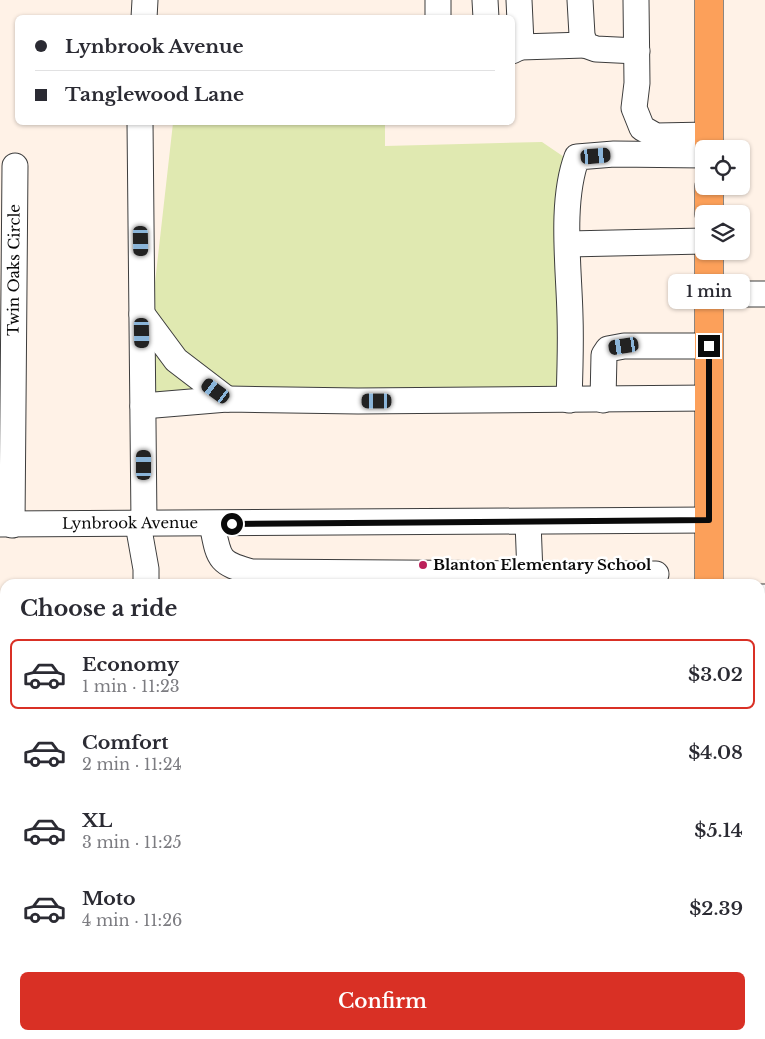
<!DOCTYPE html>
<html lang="en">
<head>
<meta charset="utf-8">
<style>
	body { margin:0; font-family:"Libre Baskerville",serif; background:#f7f7f7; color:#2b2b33; height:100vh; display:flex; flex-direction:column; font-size:19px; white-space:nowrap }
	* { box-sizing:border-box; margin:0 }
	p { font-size:16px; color:#7c7c81 }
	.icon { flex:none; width:28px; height:28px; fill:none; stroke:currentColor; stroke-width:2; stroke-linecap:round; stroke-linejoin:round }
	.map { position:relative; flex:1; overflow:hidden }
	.panel { position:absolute; left:0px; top:579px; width:765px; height:461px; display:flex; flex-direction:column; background:#fff; border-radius:15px 15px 0 0; box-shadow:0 1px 4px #0004 }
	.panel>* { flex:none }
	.banner { position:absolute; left:15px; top:15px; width:500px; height:110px; border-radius:8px; box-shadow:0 1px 4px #0004; display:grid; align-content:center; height:110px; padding:0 20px; background:#fff }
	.fabs { position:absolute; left:695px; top:140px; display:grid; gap:10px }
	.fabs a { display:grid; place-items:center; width:55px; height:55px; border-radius:8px; background:#fff; box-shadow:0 1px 4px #0004; font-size:25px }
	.end { position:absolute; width:22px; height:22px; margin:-11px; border:6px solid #0a0a0a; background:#fff; box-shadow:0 0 0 2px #fff }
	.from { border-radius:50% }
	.bubble { position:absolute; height:35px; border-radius:8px; background:#fff; box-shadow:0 1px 4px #0004; font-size:16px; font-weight:600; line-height:35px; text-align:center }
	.car { position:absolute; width:15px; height:30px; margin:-15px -8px; border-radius:6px; box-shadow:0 0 4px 1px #0007; background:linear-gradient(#222 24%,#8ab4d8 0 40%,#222 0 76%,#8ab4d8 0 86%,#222 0) }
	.banner b { display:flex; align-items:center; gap:18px; height:48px; font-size:19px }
	.banner b+b { border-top:1px solid #e1e1e2 }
	.banner i { width:12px; height:12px; background:#2b2b33 }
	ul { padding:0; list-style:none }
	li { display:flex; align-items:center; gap:15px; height:70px; margin:0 10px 8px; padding:0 10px; border:2px solid transparent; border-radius:8px }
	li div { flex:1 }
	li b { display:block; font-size:19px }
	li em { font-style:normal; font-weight:600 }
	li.active { border-color:#d93025 }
	li>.icon { width:45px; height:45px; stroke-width:1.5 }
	h2 { padding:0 20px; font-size:22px; line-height:60px }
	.cta { display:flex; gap:10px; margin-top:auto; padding:10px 20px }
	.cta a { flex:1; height:58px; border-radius:8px; background:#d93025; color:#fff; font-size:20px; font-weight:600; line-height:58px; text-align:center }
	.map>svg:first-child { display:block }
</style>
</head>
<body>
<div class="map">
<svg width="765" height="1039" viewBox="0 0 765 1039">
	<rect width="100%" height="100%" fill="#fff2e7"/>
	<polygon fill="#e0e9b1" points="173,123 385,123 385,146 542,142 567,159 567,398 142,398"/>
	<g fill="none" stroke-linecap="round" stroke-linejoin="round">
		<defs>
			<g id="minor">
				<polyline points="485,0 486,18"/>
				<polyline points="580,0 582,35 585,45 596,49 637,51"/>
				<polyline points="636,0 637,83 634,108 642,128 656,136 709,135"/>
				<polyline points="144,18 145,0"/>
				<polyline points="438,18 438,0"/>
				<polyline points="520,47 585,45"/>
				<polyline points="512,51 520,47 521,43 519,0"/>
				<polyline points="140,122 144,524"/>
				<polyline points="568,244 704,241"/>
				<polyline points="709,294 765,294"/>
				<polyline points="142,314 176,360 227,399"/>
				<path d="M569,400C570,372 571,344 570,316C569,268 560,202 577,157L614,154L704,155"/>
				<polyline points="603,400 604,355 608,349 624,346 709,346"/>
				<polyline points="143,406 227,399 358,401 709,398"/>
				<path id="s1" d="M0,524L709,520"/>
				<polyline points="138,524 146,569 146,584"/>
				<path d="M212,524C219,558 217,563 252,572L530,574L528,522"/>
				<path id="s2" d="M12,525L15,166"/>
				<polyline points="530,584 530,574 656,574"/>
				<polyline points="760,597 765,597"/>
				<polyline points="0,661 5,661"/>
				<polyline points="760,881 765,881"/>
				<polyline points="760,912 765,912"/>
				<polyline points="0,920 5,942"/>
				<polyline points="12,1035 12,1039"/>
				<polyline points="146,1035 146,1039"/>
			</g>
			<g id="major">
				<polyline points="709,0 709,149"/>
				<polyline points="709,186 709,214"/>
				<polyline points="709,251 709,584"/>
				<polyline points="710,1035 710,1039"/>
			</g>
		</defs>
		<use href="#minor" stroke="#3d3d3d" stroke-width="27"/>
		<use href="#major" stroke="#1b1b1b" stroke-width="29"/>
		<use href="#minor" stroke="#fff" stroke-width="25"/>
		<use href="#major" stroke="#fca05a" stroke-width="28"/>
	</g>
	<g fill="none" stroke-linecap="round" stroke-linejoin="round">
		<polyline stroke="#0a0a0a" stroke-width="6" points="232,524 709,520 709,346"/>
	</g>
	<circle fill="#bb215a" stroke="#fff" stroke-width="2" cx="423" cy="565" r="5"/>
	<g text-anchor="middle" stroke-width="5" stroke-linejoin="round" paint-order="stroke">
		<g font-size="15" fill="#0a0a0a" stroke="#fff">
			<text dy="5" stroke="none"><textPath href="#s2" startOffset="255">Twin Oaks Circle</textPath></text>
			<text dy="5" stroke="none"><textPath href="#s1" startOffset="130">Lynbrook Avenue</textPath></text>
		</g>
		<g font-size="15" font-weight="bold" fill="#0a0a0a" stroke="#fff" text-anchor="start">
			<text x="433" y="570">Blanton Elementary School</text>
		</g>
	</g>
</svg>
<div class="fabs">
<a><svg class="icon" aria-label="locate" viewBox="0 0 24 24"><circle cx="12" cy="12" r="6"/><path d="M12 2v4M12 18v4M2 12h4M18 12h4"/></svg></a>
<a><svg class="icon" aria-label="layers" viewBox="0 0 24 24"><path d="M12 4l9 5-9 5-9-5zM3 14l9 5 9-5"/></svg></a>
</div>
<i class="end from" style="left:232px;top:524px"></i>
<i class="end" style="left:709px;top:346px"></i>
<div class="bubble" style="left:668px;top:274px;width:82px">1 min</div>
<i class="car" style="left:596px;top:156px;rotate:85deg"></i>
<i class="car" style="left:141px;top:241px;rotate:179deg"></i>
<i class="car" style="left:142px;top:333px;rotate:179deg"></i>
<i class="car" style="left:624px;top:346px;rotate:261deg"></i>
<i class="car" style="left:216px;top:391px;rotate:306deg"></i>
<i class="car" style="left:377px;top:401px;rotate:270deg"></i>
<i class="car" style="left:144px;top:465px;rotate:0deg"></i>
<div class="banner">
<b><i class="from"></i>Lynbrook Avenue</b>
<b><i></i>Tanglewood Lane</b>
</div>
<section class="panel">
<h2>Choose a ride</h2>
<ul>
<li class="active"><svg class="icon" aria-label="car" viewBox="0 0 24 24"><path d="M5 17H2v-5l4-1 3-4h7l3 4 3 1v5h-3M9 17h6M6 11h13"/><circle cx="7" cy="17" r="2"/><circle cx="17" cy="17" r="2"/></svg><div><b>Economy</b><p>1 min · 11:23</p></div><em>$3.02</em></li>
<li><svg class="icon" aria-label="car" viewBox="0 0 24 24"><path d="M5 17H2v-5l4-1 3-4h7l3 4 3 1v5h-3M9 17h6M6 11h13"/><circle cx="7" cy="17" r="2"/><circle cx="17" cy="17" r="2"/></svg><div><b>Comfort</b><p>2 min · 11:24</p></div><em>$4.08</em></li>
<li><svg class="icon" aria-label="car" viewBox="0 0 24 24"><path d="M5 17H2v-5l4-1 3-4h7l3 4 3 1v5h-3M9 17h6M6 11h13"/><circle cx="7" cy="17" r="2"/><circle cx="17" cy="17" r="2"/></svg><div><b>XL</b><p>3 min · 11:25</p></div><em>$5.14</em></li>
<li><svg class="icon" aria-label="car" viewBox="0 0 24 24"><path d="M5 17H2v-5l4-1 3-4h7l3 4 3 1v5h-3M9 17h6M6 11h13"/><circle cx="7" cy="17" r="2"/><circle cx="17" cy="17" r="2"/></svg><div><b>Moto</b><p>4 min · 11:26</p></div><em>$2.39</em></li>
</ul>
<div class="cta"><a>Confirm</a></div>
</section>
</div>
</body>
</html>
